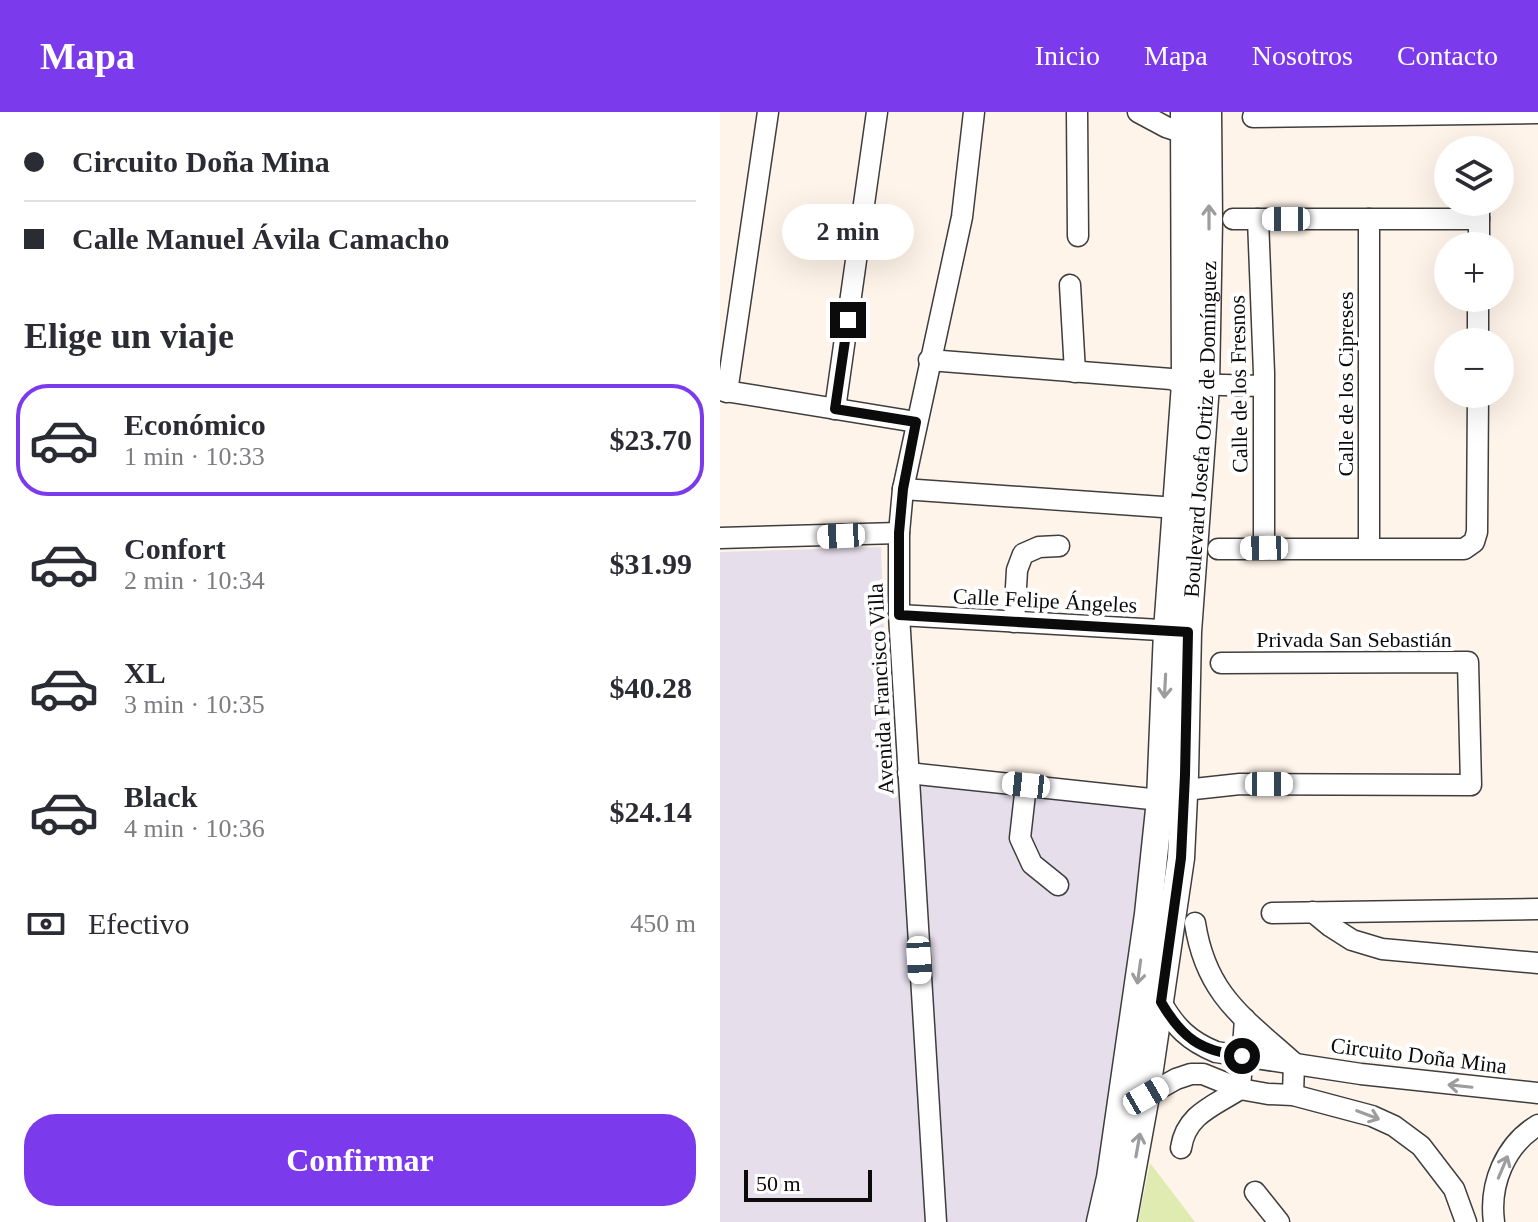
<!DOCTYPE html>
<html lang="es">
<head>
<meta charset="utf-8">
<style>
	body { margin:0; font-family:"Times New Roman",serif; background:#f2f2f3; color:#2b2b33; height:100vh; display:flex; flex-direction:column; font-size:30px; white-space:nowrap }
	* { box-sizing:border-box; margin:0 }
	p { font-size:26px; color:#7c7c81 }
	.icon { flex:none; width:44px; height:44px; fill:none; stroke:currentColor; stroke-width:2; stroke-linecap:round; stroke-linejoin:round }
	.map { position:relative; flex:1; overflow:hidden }
	.drawer { display:flex; flex-direction:column; background:#fff; width:720px }
	.drawer>* { flex:none }
	.hud { display:grid; align-content:center; height:176px; padding:0 24px; background:#fff }
	.tools { position:absolute; left:714px; top:24px; display:grid; gap:16px }
	.tools a { display:grid; place-items:center; width:80px; height:80px; border-radius:50%; background:#fff; box-shadow:0 8px 32px #0002; font-size:40px }
	.scale { position:absolute; left:24px; bottom:20px; width:128px; box-sizing:border-box; padding-left:8px; border:4px solid #0b0b0b; border-top:0; font-size:22px; line-height:28px; white-space:nowrap; color:#0b0b0b; -webkit-text-stroke:6px #fff; paint-order:stroke }
	.end { position:absolute; width:36px; height:36px; margin:-18px; border:10px solid #0b0b0b; background:#fff; box-shadow:0 0 0 4px #fff }
	.from { border-radius:50% }
	.bubble { position:absolute; height:56px; border-radius:28px; background:#fff; box-shadow:0 8px 32px #0002; font-size:26px; font-weight:700; line-height:56px; text-align:center }
	.car { position:absolute; width:24px; height:48px; margin:-24px -12px; border-radius:10px; box-shadow:0 0 6px 2px #0007; background:linear-gradient(#fff 24%,#345 0 40%,#fff 0 76%,#345 0 86%,#fff 0) }
	.hud b { display:flex; align-items:center; gap:28px; height:76px; font-size:30px }
	.hud b+b { border-top:2px solid #e1e1e2 }
	.hud i { width:20px; height:20px; background:#2b2b33 }
	ul { padding:0; list-style:none }
	li { display:flex; align-items:center; gap:24px; height:112px; margin:0 16px 12px; padding:0 8px; border:4px solid transparent; border-radius:32px }
	li div { flex:1 }
	li b { display:block; font-size:30px }
	li em { font-style:normal; font-weight:700 }
	li.on { border-color:#7c3aed }
	li>.icon { width:72px; height:72px; stroke-width:1.5 }
	h2 { padding:0 24px; font-size:36px; line-height:96px }
	.pay { display:flex; align-items:center; gap:20px; height:88px; padding:0 24px; font-size:30px }
	.pay p { margin-inline-start:auto }
	.primary-button { display:flex; gap:16px; margin-top:auto; padding:16px 24px }
	.primary-button a { flex:1; height:92px; border-radius:32px; background:#7c3aed; color:#fff; font-size:32px; font-weight:700; line-height:92px; text-align:center }
	header { display:flex; align-items:center; gap:48px; box-sizing:border-box; height:112px; padding:0 40px; background:#7c3aed; color:#fff }
	header strong { font-size:38px }
	nav { display:flex; gap:44px; margin-inline-start:auto; font-size:28px }
	main { display:flex; flex:1; min-height:0 }
	.map>svg:first-child { display:block }
</style>
</head>
<body>
<header>
<strong>Mapa</strong>
<nav><a>Inicio</a><a>Mapa</a><a>Nosotros</a><a>Contacto</a></nav>
</header>
<main>
<section class="drawer">
<div class="hud">
<b><i class="from"></i>Circuito Doña Mina</b>
<b><i></i>Calle Manuel Ávila Camacho</b>
</div>
<h2>Elige un viaje</h2>
<ul>
<li class="on"><svg class="icon" aria-label="car" viewBox="0 0 24 24"><path d="M5 17H2v-5l4-1 3-4h7l3 4 3 1v5h-3M9 17h6M6 11h13"/><circle cx="7" cy="17" r="2"/><circle cx="17" cy="17" r="2"/></svg><div><b>Económico</b><p>1 min · 10:33</p></div><em>$23.70</em></li>
<li><svg class="icon" aria-label="car" viewBox="0 0 24 24"><path d="M5 17H2v-5l4-1 3-4h7l3 4 3 1v5h-3M9 17h6M6 11h13"/><circle cx="7" cy="17" r="2"/><circle cx="17" cy="17" r="2"/></svg><div><b>Confort</b><p>2 min · 10:34</p></div><em>$31.99</em></li>
<li><svg class="icon" aria-label="car" viewBox="0 0 24 24"><path d="M5 17H2v-5l4-1 3-4h7l3 4 3 1v5h-3M9 17h6M6 11h13"/><circle cx="7" cy="17" r="2"/><circle cx="17" cy="17" r="2"/></svg><div><b>XL</b><p>3 min · 10:35</p></div><em>$40.28</em></li>
<li><svg class="icon" aria-label="car" viewBox="0 0 24 24"><path d="M5 17H2v-5l4-1 3-4h7l3 4 3 1v5h-3M9 17h6M6 11h13"/><circle cx="7" cy="17" r="2"/><circle cx="17" cy="17" r="2"/></svg><div><b>Black</b><p>4 min · 10:36</p></div><em>$24.14</em></li>
</ul>
<div class="pay"><svg class="icon" aria-label="cash" viewBox="0 0 24 24"><path d="M3 7h18v10H3z"/><circle cx="12" cy="12" r="2"/></svg>Efectivo<p>450 m</p></div>
<div class="primary-button"><a>Confirmar</a></div>
</section>
<div class="map">
<svg width="818" height="1110" viewBox="0 0 818 1110">
	<rect width="100%" height="100%" fill="#fff4e9"/>
	<polygon fill="#e6deeb" points="161,435 169,657 435,691 388,1013 367,1110 0,1110 0,440"/>
	<polygon fill="#e0ebb1" points="430,1051 475,1110 418,1110"/>
	<g fill="none" stroke-linecap="round" stroke-linejoin="round">
		<defs>
			<g id="minor">
				<polyline points="357,0 358,124"/>
				<polyline points="418,0 446,15 464,21"/>
				<polyline points="533,5 818,1"/>
				<polyline points="759,90 759,134"/>
				<polyline points="513,107 759,107"/>
				<polyline points="538,107 544,261 544,436"/>
				<polyline points="649,107 649,436"/>
				<polyline points="350,173 355,260"/>
				<polyline points="758,230 758,186"/>
				<polyline points="209,248 451,267 465,272 543,274"/>
				<polyline points="0,278 196,310"/>
				<polyline points="7,280 48,0"/>
				<polyline points="115,297 157,0"/>
				<polyline points="183,377 457,396"/>
				<polyline points="0,426 179,421"/>
				<polyline points="498,437 744,437 754,430 757,420 758,282"/>
				<polyline points="179,503 458,519"/>
				<polyline points="294,510 297,458 303,442 319,435 339,434"/>
				<polyline points="188,661 440,688"/>
				<polyline points="306,673 300,726 312,752 338,773"/>
				<polyline points="465,678 520,672 751,673 748,550 501,551"/>
				<polyline points="593,800 610,814 632,828 662,837 818,851"/>
				<polyline points="552,801 818,797"/>
				<path d="M475,811C486,883 524,906 574,951L573,983"/>
				<path d="M441,890C455,915 469,929 496,940L641,962L818,981"/>
				<polyline points="520,977 525,907"/>
				<polyline points="426,984 456,967 471,962 483,962 520,977 548,982 573,983 652,1004 674,1014 701,1034 734,1077 746,1110"/>
				<path d="M461,1036C466,1002 494,994 520,977"/>
				<polyline points="535,1080 559,1110"/>
				<polyline points="216,1110 179,503 179,421 183,377 242,105 254,0"/>
				<path d="M774,1110C769,1072 785,1033 818,1013"/>
			</g>
			<g id="tertiary">
				<polyline points="380,1110 390,1066 428,802 440,688 447,519 465,272 464,0"/>
				<path id="s1" d="M403,1110L426,984L461,746L465,663L468,520L486,273L489,109L488,0"/>
			</g>
		</defs>
		<use href="#minor" stroke="#3e3e3e" stroke-width="23"/>
		<use href="#tertiary" stroke="#3e3e3e" stroke-width="29"/>
		<use href="#minor" stroke="#fff" stroke-width="20"/>
		<use href="#tertiary" stroke="#fff" stroke-width="26"/>
	</g>
	<defs><path id="oneway-shaft" d="M-6 0H5M1.5-3L5.5 0L1.5 3" fill="none" stroke-width="1.6" stroke-linecap="round" stroke-linejoin="round" transform="scale(2)"/></defs>
	<g stroke="#9d9d9d">
		<use href="#oneway-shaft" transform="translate(489 105) rotate(-90)"/>
		<use href="#oneway-shaft" transform="translate(445 574) rotate(93)"/>
		<use href="#oneway-shaft" transform="translate(419 860) rotate(98)"/>
		<use href="#oneway-shaft" transform="translate(740 974) rotate(-174)"/>
		<use href="#oneway-shaft" transform="translate(648 1003) rotate(21)"/>
		<use href="#oneway-shaft" transform="translate(418 1033) rotate(-80)"/>
		<use href="#oneway-shaft" transform="translate(783 1055) rotate(-67)"/>
	</g>
	<g fill="none" stroke-linecap="round" stroke-linejoin="round">
		<path stroke="#0b0b0b" stroke-width="10" d="M128,208L115,297L196,310L183,377L179,421V503L468,520L465,663L461,746L441,890C462,926 480,939 522,944"/>
	</g>
	<g text-anchor="middle" stroke-width="8" stroke-linejoin="round" paint-order="stroke">
		<g font-size="22" fill="#0b0b0b" stroke="#fff">
			<text transform="translate(518 272) rotate(-91)" y="8">Calle de los Fresnos</text>
			<text transform="translate(625 272) rotate(-90)" y="8">Calle de los Cipreses</text>
			<text dy="8" stroke="none"><textPath href="#s1" startOffset="798">Boulevard Josefa Ortiz de Domínguez</textPath></text>
			<text transform="translate(325 488) rotate(3)" y="8">Calle Felipe Ángeles</text>
			<text x="634" y="535">Privada San Sebastián</text>
			<text transform="translate(160 577) rotate(-93)" y="8">Avenida Francisco Villa</text>
			<text transform="translate(699 943) rotate(7)" y="8">Circuito Doña Mina</text>
		</g>
	</g>
</svg>
<div class="tools">
<a><svg class="icon" aria-label="layers" viewBox="0 0 24 24"><path d="M12 4l9 5-9 5-9-5zM3 14l9 5 9-5"/></svg></a>
<a>+</a>
<a>−</a>
</div>
<div class="scale">50 m</div>
<i class="end from" style="left:522px;top:944px"></i>
<i class="end" style="left:128px;top:208px"></i>
<div class="bubble" style="left:62px;top:92px;width:132px">2 min</div>
<i class="car" style="left:566px;top:107px;rotate:270deg"></i>
<i class="car" style="left:121px;top:424px;rotate:267deg"></i>
<i class="car" style="left:544px;top:436px;rotate:269deg"></i>
<i class="car" style="left:549px;top:672px;rotate:90deg"></i>
<i class="car" style="left:306px;top:673px;rotate:276deg"></i>
<i class="car" style="left:199px;top:848px;rotate:177deg"></i>
<i class="car" style="left:426px;top:984px;rotate:60deg"></i>
</div>
</main>
</body>
</html>
